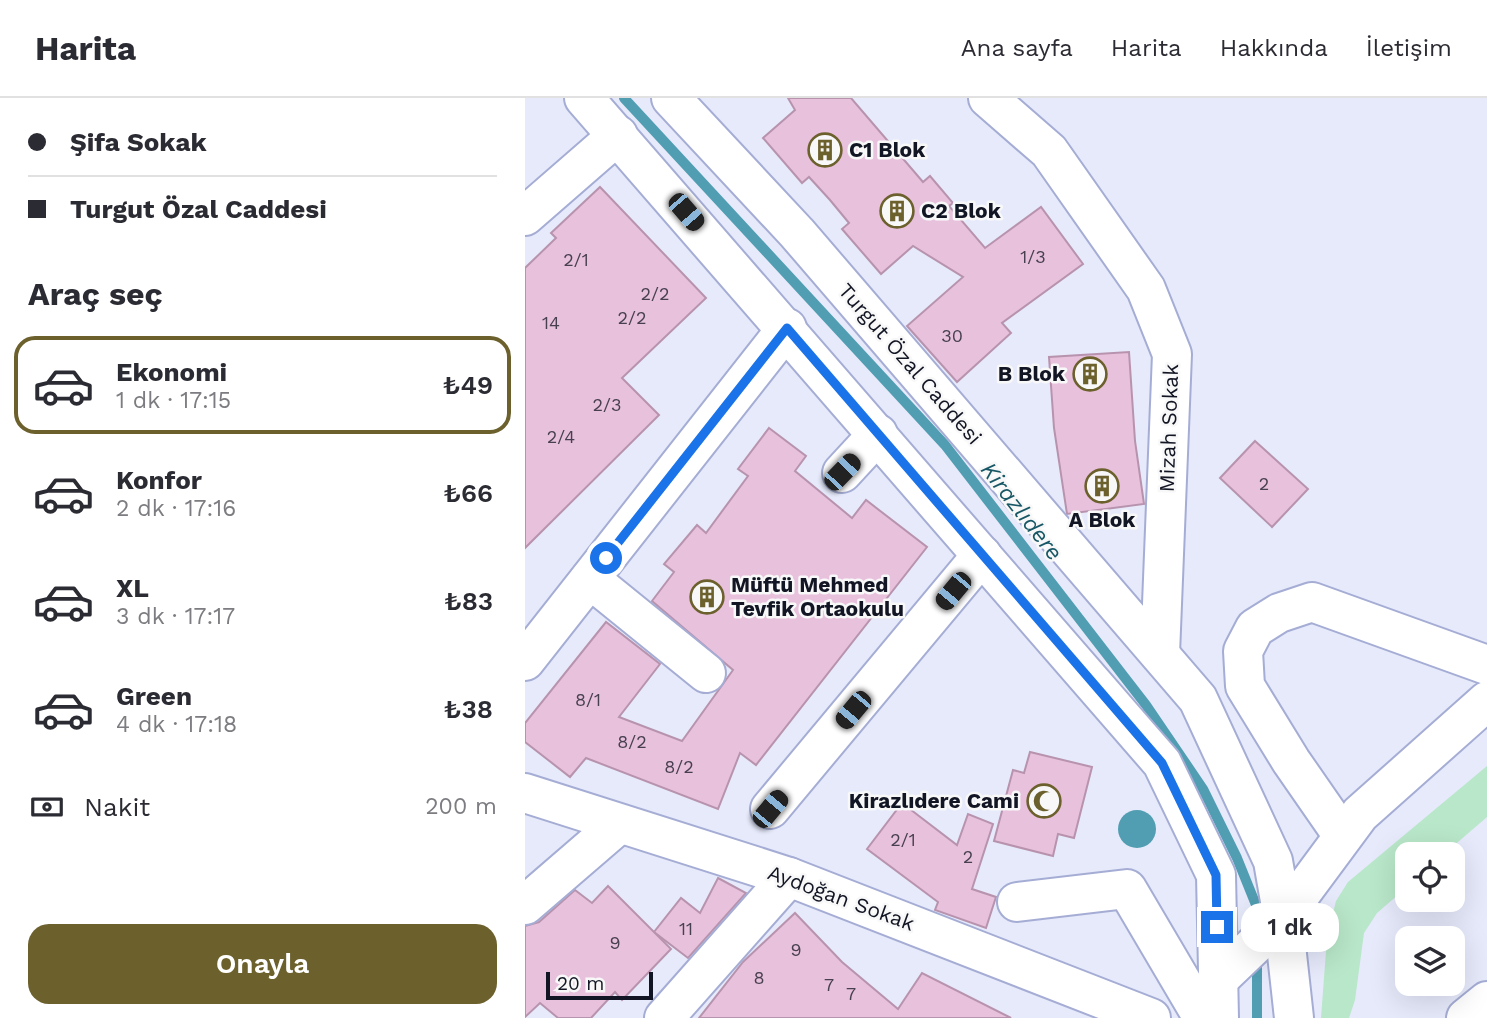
<!DOCTYPE html>
<html lang="tr">
<head>
<meta charset="utf-8">
<style>
	body { margin:0; font-family:"Work Sans",sans-serif; background:#f7f7f7; color:#2b2b33; height:100vh; display:flex; flex-direction:column; font-size:26px; white-space:nowrap }
	* { box-sizing:border-box; margin:0 }
	p { font-size:23px; color:#7c7c81 }
	.icon { flex:none; width:38px; height:38px; fill:none; stroke:currentColor; stroke-width:2; stroke-linecap:round; stroke-linejoin:round }
	.map { position:relative; flex:1; overflow:hidden }
	.drawer { display:flex; flex-direction:column; background:#fff; width:525px }
	.drawer>* { flex:none }
	.banner { display:grid; align-content:center; height:154px; padding:0 28px; background:#fff }
	.buttons { position:absolute; left:870px; top:744px; display:grid; gap:14px }
	.buttons a { display:grid; place-items:center; width:70px; height:70px; border-radius:14px; background:#fff; box-shadow:0 7px 28px #0002; font-size:35px }
	.scale { position:absolute; left:21px; bottom:18px; width:107px; box-sizing:border-box; padding-left:7px; border:4px solid #121523; border-top:0; font-size:19px; line-height:24px; white-space:nowrap; color:#121523; -webkit-text-stroke:5px #f8f8f8; paint-order:stroke }
	.end { position:absolute; width:32px; height:32px; margin:-16px; border:9px solid #1a73e8; background:#fff; box-shadow:0 0 0 4px #fff }
	.from { border-radius:50% }
	.bubble { position:absolute; height:49px; border-radius:21px; background:#fff; box-shadow:0 7px 28px #0002; font-size:23px; font-weight:600; line-height:49px; text-align:center }
	.car { position:absolute; width:21px; height:42px; margin:-21px -10px; border-radius:9px; box-shadow:0 0 5px 2px #0007; background:linear-gradient(#222 24%,#8ab4d8 0 40%,#222 0 76%,#8ab4d8 0 86%,#222 0) }
	.banner b { display:flex; align-items:center; gap:24px; height:66px; font-size:26px }
	.banner b+b { border-top:2px solid #e1e1e2 }
	.banner i { width:18px; height:18px; background:#2b2b33 }
	ul { padding:0; list-style:none }
	li { display:flex; align-items:center; gap:21px; height:98px; margin:0 14px 10px; padding:0 14px; border:4px solid transparent; border-radius:21px }
	li div { flex:1 }
	li b { display:block; font-size:26px }
	li em { font-style:normal; font-weight:600 }
	li.on { border-color:#6c602d }
	li>.icon { width:63px; height:63px; stroke-width:1.5 }
	h2 { padding:0 28px; font-size:32px; line-height:84px }
	.pay { display:flex; align-items:center; gap:18px; height:77px; padding:0 28px; font-size:26px }
	.pay p { margin-inline-start:auto }
	.cta { display:flex; gap:14px; margin-top:auto; padding:14px 28px }
	.cta a { flex:1; height:80px; border-radius:21px; background:#6c602d; color:#fff; font-size:28px; font-weight:600; line-height:80px; text-align:center }
	header { display:flex; align-items:center; gap:42px; box-sizing:border-box; height:98px; padding:0 35px; background:#fff; border-bottom:2px solid #e1e1e2 }
	header strong { font-size:33px }
	nav { display:flex; gap:38px; margin-inline-start:auto; font-size:24px }
	main { display:flex; flex:1; min-height:0 }
	.map>svg:first-child { display:block }
</style>
</head>
<body>
<header>
<strong>Harita</strong>
<nav><a>Ana sayfa</a><a>Harita</a><a>Hakkında</a><a>İletişim</a></nav>
</header>
<main>
<section class="drawer">
<div class="banner">
<b><i class="from"></i>Şifa Sokak</b>
<b><i></i>Turgut Özal Caddesi</b>
</div>
<h2>Araç seç</h2>
<ul>
<li class="on"><svg class="icon" aria-label="car" viewBox="0 0 24 24"><path d="M5 17H2v-5l4-1 3-4h7l3 4 3 1v5h-3M9 17h6M6 11h13"/><circle cx="7" cy="17" r="2"/><circle cx="17" cy="17" r="2"/></svg><div><b>Ekonomi</b><p>1 dk · 17:15</p></div><em>₺49</em></li>
<li><svg class="icon" aria-label="car" viewBox="0 0 24 24"><path d="M5 17H2v-5l4-1 3-4h7l3 4 3 1v5h-3M9 17h6M6 11h13"/><circle cx="7" cy="17" r="2"/><circle cx="17" cy="17" r="2"/></svg><div><b>Konfor</b><p>2 dk · 17:16</p></div><em>₺66</em></li>
<li><svg class="icon" aria-label="car" viewBox="0 0 24 24"><path d="M5 17H2v-5l4-1 3-4h7l3 4 3 1v5h-3M9 17h6M6 11h13"/><circle cx="7" cy="17" r="2"/><circle cx="17" cy="17" r="2"/></svg><div><b>XL</b><p>3 dk · 17:17</p></div><em>₺83</em></li>
<li><svg class="icon" aria-label="car" viewBox="0 0 24 24"><path d="M5 17H2v-5l4-1 3-4h7l3 4 3 1v5h-3M9 17h6M6 11h13"/><circle cx="7" cy="17" r="2"/><circle cx="17" cy="17" r="2"/></svg><div><b>Green</b><p>4 dk · 17:18</p></div><em>₺38</em></li>
</ul>
<div class="pay"><svg class="icon" aria-label="cash" viewBox="0 0 24 24"><path d="M3 7h18v10H3z"/><circle cx="12" cy="12" r="2"/></svg>Nakit<p>200 m</p></div>
<div class="cta"><a>Onayla</a></div>
</section>
<div class="map">
<svg width="962" height="920" viewBox="0 0 962 920">
	<rect width="100%" height="100%" fill="#e6eafb"/>
	<polygon fill="#b9e7c9" points="962,668 962,719 919,756 882,756 882,789 852,815 839,835 830,902 824,920 796,920 802,840 811,803 823,784"/>
	<circle fill="#519db1" cx="612" cy="731" r="19"/>
	<g fill="none" stroke-linecap="round" stroke-linejoin="round">
		<g stroke="#519db1" stroke-width="10">
			<polyline points="99,0 420,347 621,607 678,691 712,760 731,807 732,831"/>
			<polyline points="732,857 732,920"/>
		</g>
	</g>
	<g fill="#e8c1dd" stroke="#b893ae" stroke-width="2">
		<polygon points="263,0 326,0 398,84 405,78 428,105 424,108 460,150 516,109 558,166 477,225 486,235 432,284 382,228 438,179 388,148 356,176 317,131 324,125 305,102 284,79 277,85 238,40 270,12"/>
		<polygon points="75,89 181,200 97,280 134,317 0,450 0,170 31,140 26,135"/>
		<polygon points="604,254 610,343 619,406 542,416 529,330 524,259"/>
		<polygon points="244,330 281,358 270,373 327,420 341,402 402,449 231,667 215,655 193,711 61,660 45,679 0,644 0,625 81,524 135,566 94,619 157,643 208,572 127,503 149,474 139,466 172,427 181,435 223,378 213,371"/>
		<polygon points="730,343 783,391 747,429 695,380"/>
		<polygon points="505,654 567,669 549,740 533,736 528,758 469,743 488,672 499,675"/>
		<polygon points="377,705 432,747 443,716 468,726 447,791 471,799 461,830 410,812 413,804 342,751"/>
		<polygon points="193,780 221,795 163,860 129,834 156,800 175,815"/>
		<polygon points="83,788 146,851 97,902 90,894 66,920 33,920 15,905 0,919 0,828 14,824 50,792 67,805"/>
		<polygon points="270,815 317,864 373,911 397,875 486,920 174,920 218,864"/>
	</g>
	<g fill="none" stroke-linecap="round" stroke-linejoin="round">
		<defs>
			<g id="minor">
				<polyline points="59,0 637,665 691,777 694,920"/>
				<polyline points="146,0 272,135 673,601 748,763 758,820 769,920"/>
				<polyline points="463,0 524,53 621,191 647,256 635,556"/>
				<polyline points="0,118 93,37"/>
				<polyline points="317,375 353,336"/>
				<polyline points="65,481 181,575"/>
				<polyline points="0,563 262,230"/>
				<polyline points="0,695 264,779 626,920"/>
				<polyline points="245,711 457,457"/>
				<polyline points="818,738 766,663 720,588 718,553 730,530 754,515 787,504 962,567"/>
				<polyline points="492,804 602,791 678,920"/>
				<polyline points="0,807 94,726"/>
				<polyline points="693,882 758,820 835,716 962,603"/>
				<polyline points="139,920 264,779"/>
				<polyline points="941,920 962,903"/>
			</g>
		</defs>
		<use href="#minor" stroke="#a5add5" stroke-width="42"/>
		<use href="#minor" stroke="#fff" stroke-width="38"/>
	</g>
	<g fill="none" stroke-linecap="round" stroke-linejoin="round">
		<polyline stroke="#1a73e8" stroke-width="9" points="81,460 262,230 637,665 691,777 692,829"/>
	</g>
	<defs>
		<symbol id="building-ring" viewBox="-11 -11 22 22"><circle r="9.5" fill="#f8f8f8" stroke="#6c602d" stroke-width="1.5"/><path d="M-4-6H4V6H1V3H-1V6H-4ZM-2.5-4.3h1.7v1.8h-1.7ZM.8-4.3h1.7v1.8H.8ZM-2.5-1h1.7V.8h-1.7ZM.8-1h1.7V.8H.8Z" fill="#6c602d"/></symbol>
		<symbol id="mosque-ring" viewBox="-11 -11 22 22"><circle r="9.5" fill="#f8f8f8" stroke="#6c602d" stroke-width="1.5"/><path d="M3.5-4.9A6 6 0 1 0 3.5 4.9A5 5 0 1 1 3.5-4.9Z" fill="#6c602d"/></symbol>
	</defs>
	<g fill-rule="evenodd">
		<use href="#building-ring" x="281" y="33" width="38" height="38"/>
		<use href="#building-ring" x="353" y="94" width="38" height="38"/>
		<use href="#building-ring" x="546" y="257" width="38" height="38"/>
		<use href="#building-ring" x="558" y="369" width="38" height="38"/>
		<use href="#building-ring" x="163" y="480" width="38" height="38"/>
		<use href="#mosque-ring" x="500" y="684" width="38" height="38"/>
	</g>
	<g text-anchor="middle" stroke-width="5" stroke-linejoin="round" paint-order="stroke">
		<g font-size="18" fill="#484052">
			<text x="508" y="165">1/3</text>
			<text x="51" y="168">2/1</text>
			<text x="130" y="202">2/2</text>
			<text x="107" y="226">2/2</text>
			<text x="26" y="231">14</text>
			<text x="427" y="244">30</text>
			<text x="82" y="313">2/3</text>
			<text x="36" y="345">2/4</text>
			<text x="739" y="392">2</text>
			<text x="63" y="608">8/1</text>
			<text x="107" y="650">8/2</text>
			<text x="154" y="675">8/2</text>
			<text x="378" y="748">2/1</text>
			<text x="443" y="765">2</text>
			<text x="161" y="837">11</text>
			<text x="90" y="851">9</text>
			<text x="271" y="858">9</text>
			<text x="234" y="886">8</text>
			<text x="304" y="893">7</text>
			<text x="326" y="902">7</text>
		</g>
		<g font-size="21" font-weight="bold" fill="#121523" stroke="#f8f8f8" text-anchor="start">
			<text x="324" y="59">C1 Blok</text>
			<text x="396" y="120">C2 Blok</text>
			<text x="540" y="283" text-anchor="end">B Blok</text>
			<text x="577" y="429" text-anchor="middle">A Blok</text>
			<text x="206" y="494">Müftü Mehmed<tspan x="206" dy="24">Tevfik Ortaokulu</tspan></text>
			<text x="494" y="710" text-anchor="end">Kirazlıdere Cami</text>
		</g>
		<g font-size="21" fill="#121523" stroke="#f8f8f8">
			<text transform="translate(385 266) rotate(49)" y="7">Turgut Özal Caddesi</text>
			<text transform="translate(644 330) rotate(-88)" y="7">Mizah Sokak</text>
			<text transform="translate(316 800) rotate(20)" y="7">Aydoğan Sokak</text>
		</g>
		<g font-size="23" font-style="italic" fill="#185866" stroke="#f8f8f8">
			<text transform="translate(497 413) rotate(52)" y="8">Kirazlıdere</text>
		</g>
	</g>
</svg>
<div class="buttons">
<a><svg class="icon" aria-label="locate" viewBox="0 0 24 24"><circle cx="12" cy="12" r="6"/><path d="M12 2v4M12 18v4M2 12h4M18 12h4"/></svg></a>
<a><svg class="icon" aria-label="layers" viewBox="0 0 24 24"><path d="M12 4l9 5-9 5-9-5zM3 14l9 5 9-5"/></svg></a>
</div>
<div class="scale">20 m</div>
<i class="end from" style="left:81px;top:460px"></i>
<i class="end" style="left:692px;top:829px"></i>
<div class="bubble" style="left:716px;top:805px;width:98px">1 dk</div>
<i class="car" style="left:161px;top:114px;rotate:139deg"></i>
<i class="car" style="left:317px;top:374px;rotate:44deg"></i>
<i class="car" style="left:428px;top:493px;rotate:220deg"></i>
<i class="car" style="left:328px;top:612px;rotate:220deg"></i>
<i class="car" style="left:245px;top:711px;rotate:40deg"></i>
</div>
</main>
</body>
</html>
